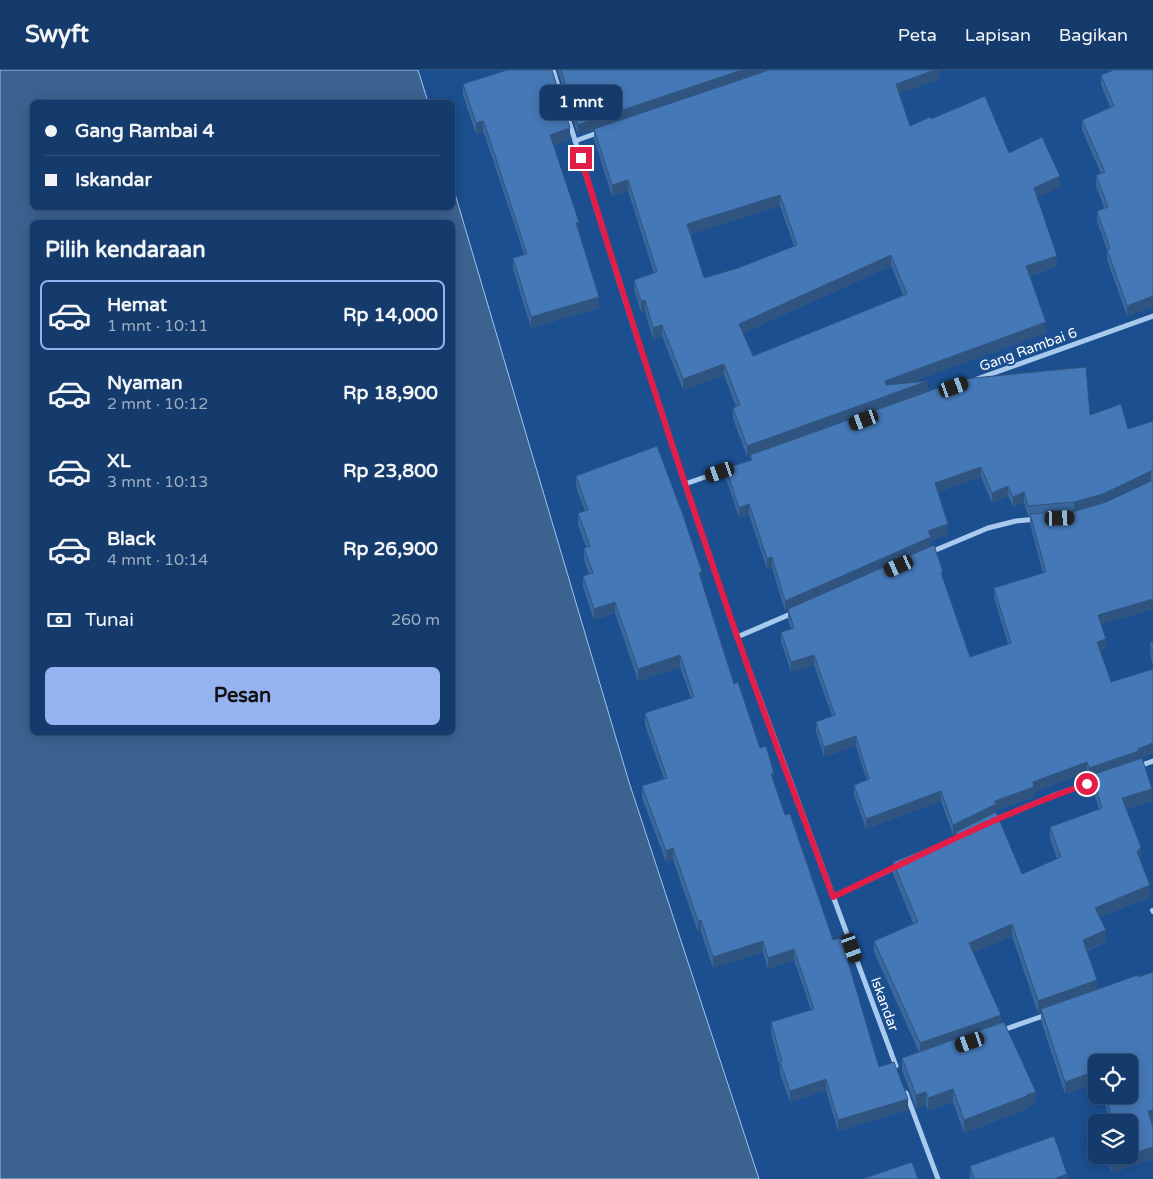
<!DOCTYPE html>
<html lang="id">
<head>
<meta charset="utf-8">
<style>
	body { margin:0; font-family:"Varela Round",sans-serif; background:#1d4271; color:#f1f3f6; height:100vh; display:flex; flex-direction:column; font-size:19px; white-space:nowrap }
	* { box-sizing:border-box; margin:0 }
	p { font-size:16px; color:#9dadc1 }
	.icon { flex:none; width:28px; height:28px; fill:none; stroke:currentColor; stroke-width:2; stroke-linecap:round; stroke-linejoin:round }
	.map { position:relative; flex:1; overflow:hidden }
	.side { position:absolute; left:30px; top:150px; width:425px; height:515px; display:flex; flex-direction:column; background:#143b6b; border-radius:8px; box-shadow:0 2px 12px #0003,0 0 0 1px #33557e }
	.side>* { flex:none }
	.top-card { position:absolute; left:30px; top:30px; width:425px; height:110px; border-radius:8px; box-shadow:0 2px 12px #0003,0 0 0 1px #33557e; display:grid; align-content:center; height:110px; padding:0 15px; background:#143b6b }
	.tools { position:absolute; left:1088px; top:984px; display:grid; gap:10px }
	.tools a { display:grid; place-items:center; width:50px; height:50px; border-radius:8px; background:#143b6b; box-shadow:0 2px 12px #0003,0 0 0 1px #33557e; font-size:25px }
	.end { position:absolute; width:22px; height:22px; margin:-11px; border:6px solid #e11d48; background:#fff; box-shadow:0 0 0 2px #fff }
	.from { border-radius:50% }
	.bubble { position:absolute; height:35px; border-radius:8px; background:#143b6b; box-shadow:0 2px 12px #0003,0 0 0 1px #33557e; font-size:16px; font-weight:700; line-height:35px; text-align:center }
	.car { position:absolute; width:15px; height:30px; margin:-15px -8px; border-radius:6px; box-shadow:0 0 4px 1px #0007; background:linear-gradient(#222 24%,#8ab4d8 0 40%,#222 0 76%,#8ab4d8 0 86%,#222 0) }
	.top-card b { display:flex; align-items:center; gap:18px; height:48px; font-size:19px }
	.top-card b+b { border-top:1px solid #33557e }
	.top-card i { width:12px; height:12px; background:#f1f3f6 }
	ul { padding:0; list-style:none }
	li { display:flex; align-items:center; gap:15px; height:70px; margin:0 10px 8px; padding:0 5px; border:2px solid transparent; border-radius:8px }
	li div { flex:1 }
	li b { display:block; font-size:19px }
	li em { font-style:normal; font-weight:700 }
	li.on { border-color:#95b2f1 }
	li>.icon { width:45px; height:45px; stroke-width:1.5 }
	h2 { padding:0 15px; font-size:22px; line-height:60px }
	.pay { display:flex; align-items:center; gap:12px; height:55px; padding:0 15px; font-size:19px }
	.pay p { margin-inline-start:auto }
	.action { display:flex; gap:10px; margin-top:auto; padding:10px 15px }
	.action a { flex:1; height:58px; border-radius:8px; background:#95b2f1; color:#111; font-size:20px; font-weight:700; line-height:58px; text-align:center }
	header { display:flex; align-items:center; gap:30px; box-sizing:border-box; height:70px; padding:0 25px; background:#143b6b; border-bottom:1px solid #33557e }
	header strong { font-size:24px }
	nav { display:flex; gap:28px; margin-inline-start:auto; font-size:18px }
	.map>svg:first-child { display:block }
</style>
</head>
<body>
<header>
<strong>Swyft</strong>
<nav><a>Peta</a><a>Lapisan</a><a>Bagikan</a></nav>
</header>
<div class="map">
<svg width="1153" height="1109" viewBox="0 0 1153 1109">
	<rect width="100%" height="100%" fill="#1b4f8f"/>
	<path fill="#3c6290" stroke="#9cc4f0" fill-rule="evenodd" d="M0,0H418L428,32H32V138H452L453,117L629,712L759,1109H0ZM32,152H452V662H32Z"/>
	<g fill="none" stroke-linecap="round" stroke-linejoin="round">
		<polyline stroke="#a9c9ee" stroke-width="4" points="1152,840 1153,842"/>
		<g stroke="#a9c9ee" stroke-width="5">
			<polyline points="553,0 625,230 685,414 737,567 896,996"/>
			<polyline points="575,71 600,62"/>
			<polyline points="977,309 1153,246"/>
			<polyline points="685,414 731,398"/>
			<polyline points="931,482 988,458 1016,451 1037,449"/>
			<polyline points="737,567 793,543"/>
			<polyline points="1139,696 1153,691"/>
			<polyline points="994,750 1055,725 1098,710"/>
			<polyline points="833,827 898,796"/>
			<polyline points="1003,960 1046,945"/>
			<polyline points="906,1023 938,1109"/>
		</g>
	</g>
	<g fill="#3a679d" fill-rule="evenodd">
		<path d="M558,0H940V9L899,23L910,56L931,49L1009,83L1060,117L1037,127L1057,196L1030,206L1046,263L909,313L928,321L1090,345L1128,359L1153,351V539L1101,554L1106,579L1100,581L1139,689L1152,731L1126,739L1141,789L1140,790L1150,827L1100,847L1106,872L1087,881L1097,920L1153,902V1052H1152L1153,1057V1089L1111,1103L1106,1085H1129L1110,1052L1102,1025H1129L1096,992V1013L1065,1024L1041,951V942L1038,943L1012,866L973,883L1001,953L1036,1034L1027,1037V1039L964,1063L953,1032L928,1041L926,1035L916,1038L902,1000V988L919,982L874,882V871L913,853L893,804V792L956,766V764L953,765L941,731L866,759L854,725V715L867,711L856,676L824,687L816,662V652L832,646L814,595L791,602L781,572V562L791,559L788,549V540L785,541L772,498L767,499L749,445L739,448L726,408V398L750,390V386L747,387L733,349V338L736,337L724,305L683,320L662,266L653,269L645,241L641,242L634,220V210L654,203L628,121L612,126L594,69V60L578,65L558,2ZM780,136L794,176L738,198L704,208L690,164ZM891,196L903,225L753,286L743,263ZM981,407L992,433L1008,426L1013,437L1024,432L1028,446H1030V454L1043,503L994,518V528L1008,574L970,587L931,476V470L948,464L938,422ZM1087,702L1089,709L1092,708V717L1099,739L1050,757V769L1057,789L1022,804L996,742V740L1034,727V722Z"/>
		<polygon points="1153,0 1127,246 1107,190 1107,180 1097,151 1097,141 1104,138 1096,116 1096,105 1101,104 1082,60 1082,50 1110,37 1101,15 1101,5"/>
		<polygon points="463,14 570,70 554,75 579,162 599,238 531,258 513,199 513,188 524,184 485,66 483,62 476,64 463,25"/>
		<polygon points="576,406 702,514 734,614 774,713 785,745 833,870 879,997 908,1040 838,1061 826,1020 790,1032 780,1003 780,998 771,963 771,952 811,940 794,890 768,899 763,882 713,898 701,862 698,862 673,790 666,792 642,728 642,716 664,709 645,655 645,643 691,628 680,597 638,611 615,543 594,550 583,517 583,506 589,504 584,490 584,478 586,477 578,455 578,443 585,441 576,417"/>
		<polygon points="1153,572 1153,595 1150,584 1150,573"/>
		<polygon points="970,1096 1067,1109 970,1109"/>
	</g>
	<g fill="#305480">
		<polygon points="742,0 774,0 578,65 578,55"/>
		<polygon points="935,0 940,0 940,9 896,25 896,14"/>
		<polygon points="483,51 483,62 476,64 476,53"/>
		<polygon points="570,58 570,70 550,76 550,65"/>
		<polygon points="1060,106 1060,117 1034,129 1034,118"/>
		<polygon points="628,110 628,121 612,126 612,115"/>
		<polygon points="780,125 780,136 687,165 687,154"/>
		<polygon points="579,152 579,163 576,153"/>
		<polygon points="891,185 891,196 739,265 739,254"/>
		<polygon points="1057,186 1057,196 1026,207 1026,196"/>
		<polygon points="1153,226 1153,237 1127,246 1127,236"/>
		<polygon points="599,227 599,238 531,258 531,247"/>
		<polygon points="645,230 645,241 641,242 641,231"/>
		<polygon points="1046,252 1046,263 885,322 885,311"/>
		<polygon points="662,255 662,266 653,269 653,258"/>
		<polygon points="724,294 724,305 683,320 683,309"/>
		<polygon points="928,311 928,322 747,387 747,376"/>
		<polygon points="981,397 981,407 935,423 935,413"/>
		<polygon points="1151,401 1151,411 1103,434 1074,443 1074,432"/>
		<polygon points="1008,416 1008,426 992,433 992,423"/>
		<polygon points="1024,422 1024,432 1013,437 1013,427"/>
		<polygon points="749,434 749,445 739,448 739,438"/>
		<polygon points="948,454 948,464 931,470 931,477 785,541 785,531 928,461"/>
		<polygon points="772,487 772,498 767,499 767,489"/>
		<polygon points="702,502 702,514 699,503"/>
		<polygon points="943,502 943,512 941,503"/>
		<polygon points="1153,529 1153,539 1098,555 1098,545"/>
		<polygon points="615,532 615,543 594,550 594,539"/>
		<polygon points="1106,569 1106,579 1097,582 1097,572"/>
		<polygon points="680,585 680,597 638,611 638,599"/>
		<polygon points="814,585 814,595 791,602 791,592"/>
		<polygon points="856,666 856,676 824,687 824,677"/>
		<polygon points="1153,673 1153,684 1092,705 1092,708 1089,709 1089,698"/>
		<polygon points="1087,692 1087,702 1034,722 1034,727 996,740 996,744 956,762 956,764 953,765 953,755 995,731 1033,712"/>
		<polygon points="774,703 774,715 771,704"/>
		<polygon points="1152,719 1152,731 1122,740 1122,728"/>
		<polygon points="941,721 941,731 866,759 866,749"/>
		<polygon points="1141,777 1141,789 1137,794 1137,782"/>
		<polygon points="673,778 673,790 666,792 666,781"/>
		<polygon points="1150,815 1150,827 1095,849 1095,838"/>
		<polygon points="701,850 701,862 698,862 698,851"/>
		<polygon points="1012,854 1012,866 969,885 969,873"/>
		<polygon points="1106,860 1106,872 1083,882 1083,870"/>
		<polygon points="763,871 763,882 713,898 713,887"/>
		<polygon points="794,879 794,890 768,899 768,888"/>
		<polygon points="1097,910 1097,922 1041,939 1041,942 1038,943 1038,931"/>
		<polygon points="1001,945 1001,956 920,985 920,973"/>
		<polygon points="1096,1001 1096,1013 1065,1024 1065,1012"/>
		<polygon points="826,1009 826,1020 790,1032 790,1021"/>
		<polygon points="953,1019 953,1032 928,1041 928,1028"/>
		<polygon points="926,1022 926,1035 916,1038 916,1025"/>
		<polygon points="1036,1022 1036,1034 1027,1037 1027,1039 964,1063 964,1050"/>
		<polygon points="908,1029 908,1040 838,1061 838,1050"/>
		<polygon points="1153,1040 1153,1052 1148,1053 1148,1041"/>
		<polygon points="1153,1077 1153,1089 1111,1103 1111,1091"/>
		<polygon points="1067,1104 1067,1109 1054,1109"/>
	</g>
	<g fill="#4478b7" stroke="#305480" fill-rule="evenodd">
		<polygon points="507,0 552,0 570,58 550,65 579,152 576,153 599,227 531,247 513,188 527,184 485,55 483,51 476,53 463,14"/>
		<polygon points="561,0 742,0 578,55"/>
		<path d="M769,0H935L896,14L910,56L930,47L931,49L985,26L1009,83L1042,67L1060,106L1034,118L1057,186L1026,196L1046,252L885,311L886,315L928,311L747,376L733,338L740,335L724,294L683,309L662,255L653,258L645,230L641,231L634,210L657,202L628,110L612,115L594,59ZM780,125L797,175L738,198L704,208L687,154ZM891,185L907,224L753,286L739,254Z"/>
		<polygon points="1114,0 1153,0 1153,226 1127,236 1107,179 1110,178 1097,141 1108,137 1096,105 1105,102 1082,50 1114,36 1101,5"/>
		<polygon points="1086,297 1090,345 1121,334 1128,359 1153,351 1153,401 1151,401 1103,424 1074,432 1028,436 1024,422 1013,427 1008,416 992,423 981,397 935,413 948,454 928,461 931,467 785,531 772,487 767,489 749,434 739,438 726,398 752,390 750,385 963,309"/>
		<polygon points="657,376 683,445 702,502 699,503 734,614 738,612 760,678 766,676 774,703 771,704 785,745 790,744 833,870 841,868 879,997 894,992 908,1029 838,1050 826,1009 790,1021 780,992 782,991 771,952 814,939 794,879 768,888 763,871 713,887 701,850 698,851 673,778 666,781 642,716 667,708 645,643 694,627 680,585 638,599 615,532 594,539 583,506 593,503 584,478 590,476 578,443 588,440 576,406"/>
		<polygon points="1153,410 1153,529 1098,545 1106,569 1097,572 1111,612 1153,599 1153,673 1138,679 1139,681 1089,698 1087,692 1033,712 1034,717 995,731 996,734 953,755 941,721 866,749 854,715 869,709 856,666 824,677 816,652 835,645 814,585 791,592 781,562 794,558 788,539 934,475 943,502 941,503 970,587 1011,573 994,518 1046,502 1030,444 1076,441 1106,432"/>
		<polygon points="1153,572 1153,585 1150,573"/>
		<polygon points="1142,688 1152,719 1122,728 1141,777 1137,782 1150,815 1095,838 1106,860 1083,870 1097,910 1038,931 1012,854 969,873 1001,945 920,973 874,871 918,852 893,792 957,766 956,762 996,742 1022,804 1061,787 1050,757 1102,738 1092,705"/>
		<polygon points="1153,902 1153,1040 1148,1041 1153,1057 1153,1077 1111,1091 1109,1085 1129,1085 1129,1052 1110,1052 1113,1051 1105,1025 1129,1025 1129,992 1096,992 1096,1001 1065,1012 1041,939 1138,905 1138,907"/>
		<polygon points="1004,952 1036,1022 1026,1025 1027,1026 964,1050 953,1019 928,1028 926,1022 916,1025 902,988"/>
		<polygon points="1054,1066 1067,1104 1054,1109 974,1109 970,1096"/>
		<polygon points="912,1092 918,1109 862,1109"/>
	</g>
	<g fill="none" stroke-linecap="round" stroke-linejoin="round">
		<path stroke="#e11d48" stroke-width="6" d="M581,88C630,248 682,408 737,566C767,653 801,740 833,827C917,787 999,744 1087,714"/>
	</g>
	<g text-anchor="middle" stroke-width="4" stroke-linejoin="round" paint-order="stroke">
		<g font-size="14" fill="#fff" stroke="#1b4f8f">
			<text transform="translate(1028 279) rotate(-20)" y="5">Gang Rambai 6</text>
			<text transform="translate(885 934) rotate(70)" y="5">Iskandar</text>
		</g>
	</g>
</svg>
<div class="tools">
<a><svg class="icon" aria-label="locate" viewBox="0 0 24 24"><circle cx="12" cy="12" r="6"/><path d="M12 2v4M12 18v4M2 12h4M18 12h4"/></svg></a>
<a><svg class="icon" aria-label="layers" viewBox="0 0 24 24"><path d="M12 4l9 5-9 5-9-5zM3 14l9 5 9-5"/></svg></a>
</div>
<i class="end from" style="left:1087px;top:714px"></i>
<i class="end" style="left:581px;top:88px"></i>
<div class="bubble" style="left:540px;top:15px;width:82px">1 mnt</div>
<i class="car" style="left:954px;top:317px;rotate:70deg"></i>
<i class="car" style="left:864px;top:350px;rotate:250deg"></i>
<i class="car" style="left:720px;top:402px;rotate:251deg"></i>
<i class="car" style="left:1060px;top:448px;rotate:88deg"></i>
<i class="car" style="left:899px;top:496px;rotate:246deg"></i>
<i class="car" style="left:852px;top:878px;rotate:160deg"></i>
<i class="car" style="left:970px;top:972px;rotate:251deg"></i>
<div class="top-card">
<b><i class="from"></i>Gang Rambai 4</b>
<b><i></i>Iskandar</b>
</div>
<section class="side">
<h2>Pilih kendaraan</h2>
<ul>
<li class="on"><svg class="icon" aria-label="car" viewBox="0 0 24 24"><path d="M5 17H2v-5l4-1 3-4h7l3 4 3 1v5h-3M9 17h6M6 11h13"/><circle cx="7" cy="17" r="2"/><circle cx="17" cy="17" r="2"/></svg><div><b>Hemat</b><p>1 mnt · 10:11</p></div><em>Rp 14,000</em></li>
<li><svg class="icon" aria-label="car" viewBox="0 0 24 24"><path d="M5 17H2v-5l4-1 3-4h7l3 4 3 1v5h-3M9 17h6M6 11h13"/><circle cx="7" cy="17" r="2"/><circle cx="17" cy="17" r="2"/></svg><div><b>Nyaman</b><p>2 mnt · 10:12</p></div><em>Rp 18,900</em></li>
<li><svg class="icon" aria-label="car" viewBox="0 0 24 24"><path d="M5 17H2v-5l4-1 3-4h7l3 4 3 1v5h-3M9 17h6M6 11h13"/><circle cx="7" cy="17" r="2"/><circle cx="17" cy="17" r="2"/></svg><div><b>XL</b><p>3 mnt · 10:13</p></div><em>Rp 23,800</em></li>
<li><svg class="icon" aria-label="car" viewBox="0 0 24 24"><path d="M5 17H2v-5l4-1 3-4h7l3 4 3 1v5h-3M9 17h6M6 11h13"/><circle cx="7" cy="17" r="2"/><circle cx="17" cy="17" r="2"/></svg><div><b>Black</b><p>4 mnt · 10:14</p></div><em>Rp 26,900</em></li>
</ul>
<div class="pay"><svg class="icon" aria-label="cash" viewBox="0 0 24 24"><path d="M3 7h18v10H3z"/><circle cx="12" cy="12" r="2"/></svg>Tunai<p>260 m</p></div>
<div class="action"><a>Pesan</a></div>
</section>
</div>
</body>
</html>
